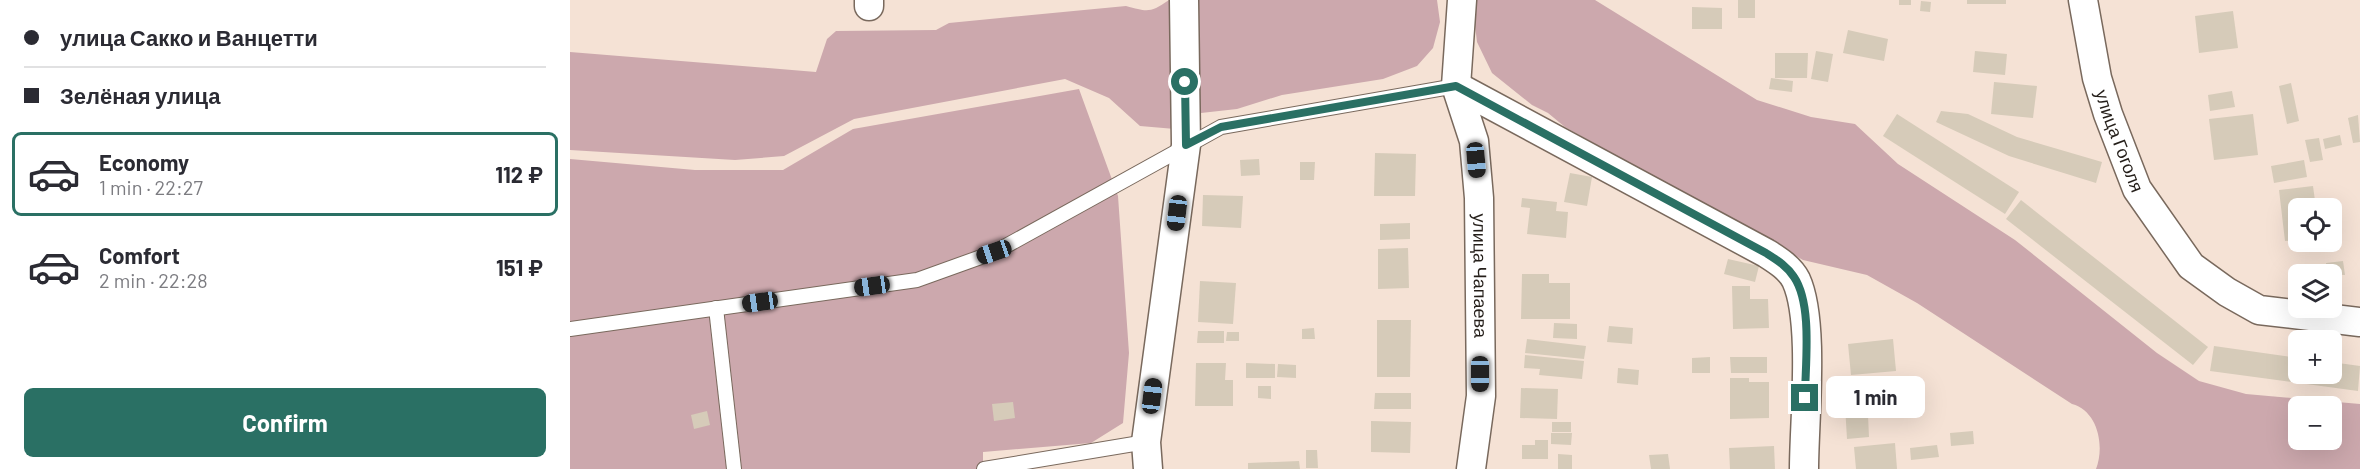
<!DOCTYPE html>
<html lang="en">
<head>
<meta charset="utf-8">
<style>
	body { margin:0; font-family:Barlow,sans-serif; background:#f2f2f3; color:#2b2b33; height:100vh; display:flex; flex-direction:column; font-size:22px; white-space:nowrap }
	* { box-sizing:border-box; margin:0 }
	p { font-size:20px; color:#7c7c81 }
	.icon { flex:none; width:33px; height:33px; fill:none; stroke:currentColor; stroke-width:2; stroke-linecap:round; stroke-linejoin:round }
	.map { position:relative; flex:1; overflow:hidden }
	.side { display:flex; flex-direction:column; background:#fff; width:570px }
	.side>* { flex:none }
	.guide { display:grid; align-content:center; height:132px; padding:0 24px; background:#fff }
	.controls { position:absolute; left:1718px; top:198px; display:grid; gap:12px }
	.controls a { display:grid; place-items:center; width:54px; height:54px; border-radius:9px; background:#fff; box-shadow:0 6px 24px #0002; font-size:30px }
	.end { position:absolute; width:27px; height:27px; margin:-14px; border:8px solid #2a7064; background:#fff; box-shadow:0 0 0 3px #fff }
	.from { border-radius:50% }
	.bubble { position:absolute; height:42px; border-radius:9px; background:#fff; box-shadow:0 6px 24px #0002; font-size:20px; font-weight:700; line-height:42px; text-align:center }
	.car { position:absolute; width:18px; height:36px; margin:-18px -9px; border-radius:8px; box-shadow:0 0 4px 2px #0007; background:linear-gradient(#222 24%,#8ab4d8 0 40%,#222 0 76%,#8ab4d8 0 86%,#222 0) }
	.guide b { display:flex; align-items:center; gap:21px; height:57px; font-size:22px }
	.guide b+b { border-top:2px solid #e1e1e2 }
	.guide i { width:15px; height:15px; background:#2b2b33 }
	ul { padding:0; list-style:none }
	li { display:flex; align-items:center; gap:18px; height:84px; margin:0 12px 9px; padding:0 12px; border:3px solid transparent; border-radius:9px }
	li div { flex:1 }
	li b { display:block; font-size:22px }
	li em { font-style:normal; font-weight:700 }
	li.selected { border-color:#2a7064 }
	li>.icon { width:54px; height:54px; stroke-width:1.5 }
	.primary-button { display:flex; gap:12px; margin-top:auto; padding:12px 24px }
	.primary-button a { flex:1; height:69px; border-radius:9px; background:#2a7064; color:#fff; font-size:24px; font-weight:700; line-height:69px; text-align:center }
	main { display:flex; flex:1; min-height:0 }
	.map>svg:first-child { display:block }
</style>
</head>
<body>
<main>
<section class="side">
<div class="guide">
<b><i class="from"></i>улица Сакко и Ванцетти</b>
<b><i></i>Зелёная улица</b>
</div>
<ul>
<li class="selected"><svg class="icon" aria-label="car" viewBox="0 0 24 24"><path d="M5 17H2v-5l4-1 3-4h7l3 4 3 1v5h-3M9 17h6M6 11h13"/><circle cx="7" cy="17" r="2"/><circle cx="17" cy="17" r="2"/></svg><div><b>Economy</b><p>1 min · 22:27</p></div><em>112 ₽</em></li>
<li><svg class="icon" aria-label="car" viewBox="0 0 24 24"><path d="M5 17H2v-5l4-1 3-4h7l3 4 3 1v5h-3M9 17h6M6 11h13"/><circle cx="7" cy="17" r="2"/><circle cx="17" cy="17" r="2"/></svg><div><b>Comfort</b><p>2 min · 22:28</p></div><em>151 ₽</em></li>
</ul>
<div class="primary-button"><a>Confirm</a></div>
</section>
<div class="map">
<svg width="1790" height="469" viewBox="0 0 1790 469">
	<rect width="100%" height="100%" fill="#f5e2d5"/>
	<g fill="#cca8ad" fill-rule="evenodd">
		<path d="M599,0H867L870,22L863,48L847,66L813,79L712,95L667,109L631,113L605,129L570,126L539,98L495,79L284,119L214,156L165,160L0,150V52L246,72L257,39L266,31L366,30L379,23L556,6C578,12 580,13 599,0Z"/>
		<path d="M902,0H1025L1187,100L1241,117L1285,124L1328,164L1445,240L1587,353L1629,381L1676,394L1790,404V469H1526C1535,446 1528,411 1502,404L1347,303L1297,275L1233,260L995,127L978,113L962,105L922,73L907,42ZM1728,406H1761V440H1728Z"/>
		<polygon points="509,89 548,196 559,353 553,423 521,443 413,452 413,469 0,469 0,159 125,170 213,170 283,129"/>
	</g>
	<g fill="#d6cbb9">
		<rect x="1168" y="0" width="17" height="18"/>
		<rect x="1329" y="0" width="12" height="5"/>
		<rect x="1397" y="0" width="39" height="4"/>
		<polygon points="1351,1 1361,2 1360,12 1350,11"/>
		<polygon points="1122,7 1152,8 1152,29 1122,29"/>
		<polygon points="1663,11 1668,48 1629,53 1625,16"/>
		<polygon points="1278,30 1318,39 1314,61 1273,53"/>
		<polygon points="1246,51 1263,54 1258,82 1241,79"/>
		<polygon points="1405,51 1437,54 1435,75 1403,72"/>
		<polygon points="1205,53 1238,53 1237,78 1205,78"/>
		<polygon points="1201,78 1223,81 1222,92 1199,89"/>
		<polygon points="1424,82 1467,86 1463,118 1421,114"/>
		<polygon points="1721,83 1729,121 1717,124 1709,86"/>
		<polygon points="1662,91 1665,107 1640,111 1638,95"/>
		<polygon points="1371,111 1398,114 1447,137 1532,162 1526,183 1439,156 1366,122"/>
		<polygon points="1327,114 1449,192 1435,214 1313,136"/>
		<polygon points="1683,114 1688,155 1644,160 1639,119"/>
		<polygon points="1788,115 1790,142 1783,143 1778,118"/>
		<polygon points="1770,135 1772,145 1755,149 1753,139"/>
		<polygon points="1749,138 1753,160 1740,162 1735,140"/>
		<polygon points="805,153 846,154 845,196 804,196"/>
		<polygon points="689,159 690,175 671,176 670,160"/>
		<polygon points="1734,160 1737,177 1704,183 1701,166"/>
		<polygon points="730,162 745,162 744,180 730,180"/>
		<polygon points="1000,173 1022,177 1017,206 994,202"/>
		<polygon points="1743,186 1746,208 1728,208 1728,240 1715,241 1709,190"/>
		<polygon points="633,195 673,196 671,228 632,226"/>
		<polygon points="952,198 987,202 986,211 998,212 996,238 957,234 960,208 951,207"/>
		<polygon points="1451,200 1638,347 1623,365 1436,219"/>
		<polygon points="840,223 840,239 810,240 810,224"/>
		<polygon points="838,248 839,288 808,289 808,249"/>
		<polygon points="1158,259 1189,266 1185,282 1154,274"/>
		<polygon points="1773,261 1775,275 1757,274 1756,263"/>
		<polygon points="952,274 979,274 979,283 1000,283 1000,319 951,319"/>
		<polygon points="630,281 666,283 663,324 628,322"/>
		<polygon points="1162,286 1180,286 1180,299 1198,299 1199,328 1163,329"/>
		<polygon points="807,320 841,320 840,377 807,377"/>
		<polygon points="984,323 1007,324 1007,339 983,338"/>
		<polygon points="1039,326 1063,328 1062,344 1037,342"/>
		<polygon points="744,328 745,339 732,339 732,329"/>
		<polygon points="628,331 654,331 654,343 627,343"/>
		<polygon points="657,332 669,332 669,341 656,341"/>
		<polygon points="957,339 1016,346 1014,359 955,353"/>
		<polygon points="1323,339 1326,371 1281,375 1278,344"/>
		<polygon points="1644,346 1728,358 1728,374 1761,374 1761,362 1790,366 1788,391 1640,371"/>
		<polygon points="955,355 1014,361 1012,379 969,375 970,369 954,368"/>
		<polygon points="1140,357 1140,373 1122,373 1122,358"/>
		<polygon points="1160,357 1197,357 1197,373 1161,373"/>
		<polygon points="626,363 656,363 655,380 663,380 663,406 625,406"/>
		<polygon points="676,363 705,364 705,378 676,378"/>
		<polygon points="708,364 726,365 726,378 707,377"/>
		<polygon points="1048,368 1069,370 1068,385 1047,383"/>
		<polygon points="1160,378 1179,378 1179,382 1199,382 1199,418 1160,419"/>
		<polygon points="688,386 701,386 701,399 688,398"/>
		<polygon points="1314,386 1317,414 1298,415 1299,437 1277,439 1274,389"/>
		<polygon points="951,388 988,389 987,419 950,418"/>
		<polygon points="805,393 841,393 841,409 804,409"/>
		<polygon points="443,402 445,418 424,421 422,404"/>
		<polygon points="137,411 140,425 124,429 121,415"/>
		<polygon points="801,421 841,422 840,453 801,452"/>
		<rect x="982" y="422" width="19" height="10"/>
		<polygon points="1403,431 1404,444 1381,446 1380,433"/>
		<polygon points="981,433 1002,433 1001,445 981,444"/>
		<polygon points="965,440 978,440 978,459 952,459 952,445 965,445"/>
		<polygon points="1325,443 1327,469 1286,469 1284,447"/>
		<polygon points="1367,445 1369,457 1341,460 1340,448"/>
		<polygon points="1204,446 1205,469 1160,469 1159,448"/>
		<polygon points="736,450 747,450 748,468 736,468"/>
		<polygon points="988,454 1002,455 1002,469 988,469"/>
		<polygon points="1098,454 1100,469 1081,469 1079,455"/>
		<polygon points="729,461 730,469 678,469 678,463"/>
	</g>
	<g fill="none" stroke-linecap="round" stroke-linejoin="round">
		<defs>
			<g id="lane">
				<polyline points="146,308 164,469"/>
				<polyline points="0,329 347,280 425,252 651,127 886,86"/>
				<polyline points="414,469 576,442"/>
			</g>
			<g id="street">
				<polyline points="299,0 299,6"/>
				<path id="s1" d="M892,0L886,86L904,141L909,198L911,396L901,469"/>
				<path id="s2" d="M1513,0L1527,78L1538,114L1567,189L1621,266L1657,292L1689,310L1790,322"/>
				<path d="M886,86L1196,253C1207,260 1220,268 1226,280C1245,321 1234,422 1234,469"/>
				<polyline points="578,469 576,442 616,145 614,0"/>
			</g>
		</defs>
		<use href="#lane" stroke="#79695d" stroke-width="16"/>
		<use href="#street" stroke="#79695d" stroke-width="31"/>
		<use href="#lane" stroke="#fff" stroke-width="14"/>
		<use href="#street" stroke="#fff" stroke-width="28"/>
	</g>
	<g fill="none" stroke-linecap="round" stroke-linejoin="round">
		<path stroke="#2a7064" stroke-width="8" d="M615,82L616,145L651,127L886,86L1196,253C1207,260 1217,266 1224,277C1243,305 1235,366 1235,398"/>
	</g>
	<g text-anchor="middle" stroke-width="4.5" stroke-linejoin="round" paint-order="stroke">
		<g font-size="18" fill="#241e19" stroke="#fcf1e9">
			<text dy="6" stroke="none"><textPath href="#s2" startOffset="146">улица Гоголя</textPath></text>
			<text dy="6" stroke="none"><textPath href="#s1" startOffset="279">улица Чапаева</textPath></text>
		</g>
	</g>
</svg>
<div class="controls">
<a><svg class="icon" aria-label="locate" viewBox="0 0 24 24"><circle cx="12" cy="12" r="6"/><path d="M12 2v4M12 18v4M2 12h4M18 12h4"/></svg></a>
<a><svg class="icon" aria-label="layers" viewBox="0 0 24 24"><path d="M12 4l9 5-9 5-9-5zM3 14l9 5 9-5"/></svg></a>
<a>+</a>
<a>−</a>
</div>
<i class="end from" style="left:615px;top:82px"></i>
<i class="end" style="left:1235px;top:398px"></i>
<div class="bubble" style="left:1256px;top:376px;width:99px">1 min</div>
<i class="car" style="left:906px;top:160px;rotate:175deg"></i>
<i class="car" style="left:607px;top:213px;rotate:187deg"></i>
<i class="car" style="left:424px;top:252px;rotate:251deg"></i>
<i class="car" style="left:302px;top:286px;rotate:262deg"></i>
<i class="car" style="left:190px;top:302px;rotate:262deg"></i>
<i class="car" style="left:910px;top:374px;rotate:180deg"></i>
<i class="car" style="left:582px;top:396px;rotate:7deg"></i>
</div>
</main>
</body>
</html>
